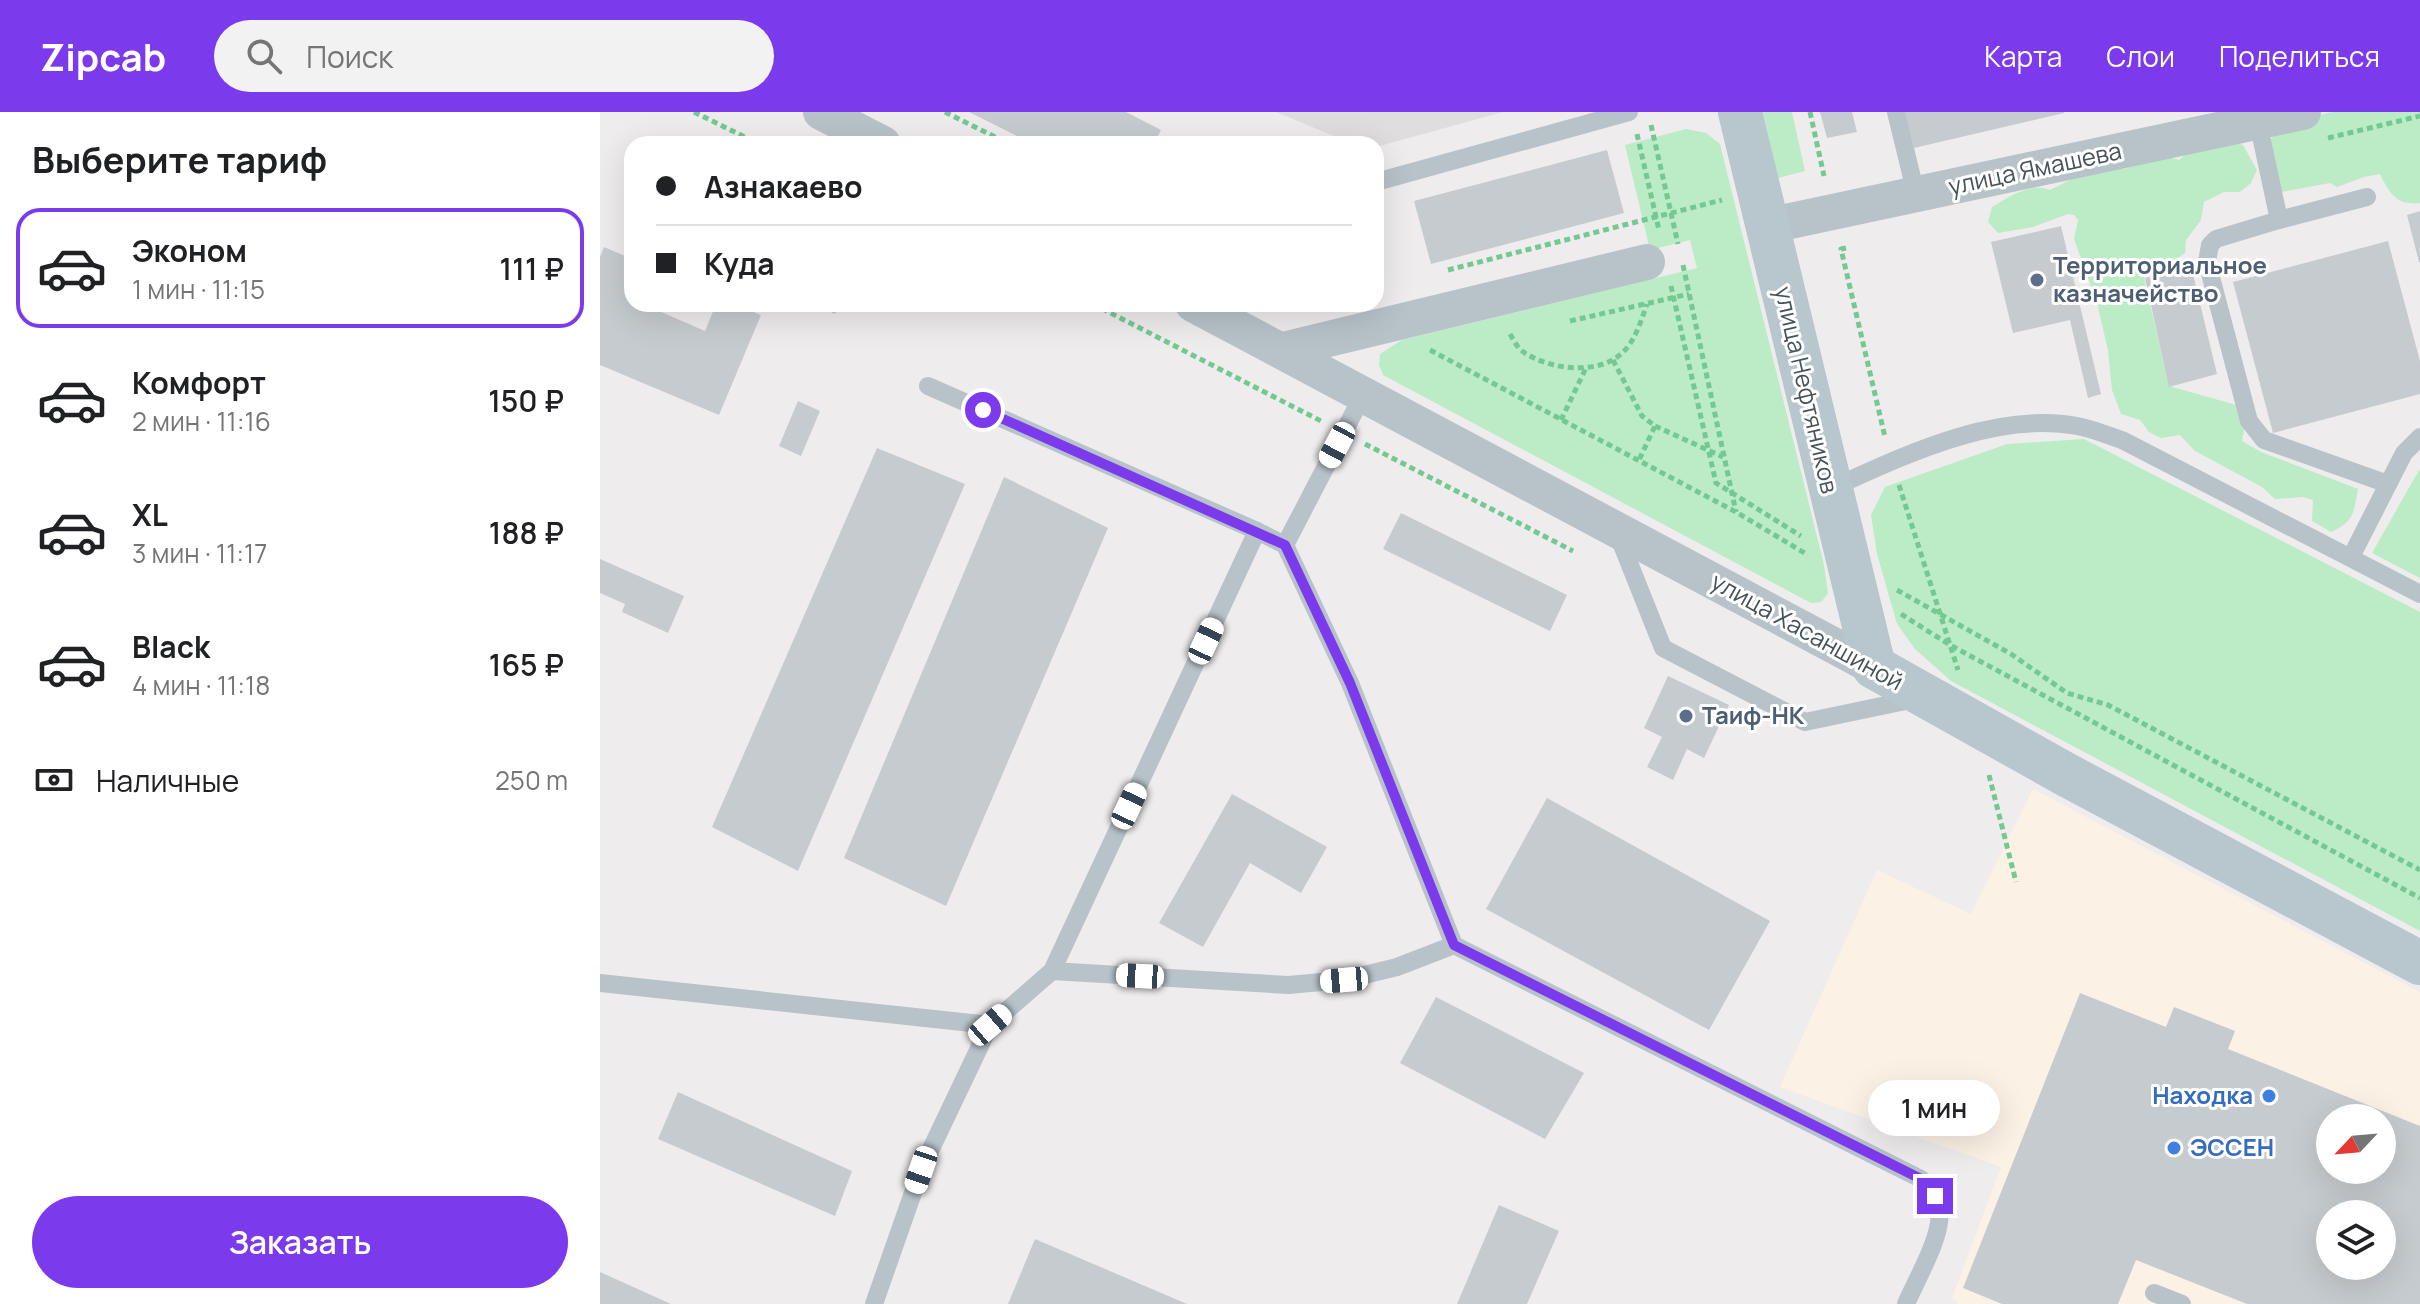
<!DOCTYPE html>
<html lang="ru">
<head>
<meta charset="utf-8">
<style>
	body { margin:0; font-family:Manrope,sans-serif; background:#f2f2f2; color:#202124; height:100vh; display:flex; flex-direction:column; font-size:30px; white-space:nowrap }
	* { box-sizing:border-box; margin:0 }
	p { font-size:26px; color:#757577 }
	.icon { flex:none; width:44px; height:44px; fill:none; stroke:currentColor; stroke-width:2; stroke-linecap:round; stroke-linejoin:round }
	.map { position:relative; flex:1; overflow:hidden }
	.sheet { display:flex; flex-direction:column; background:#fff; width:600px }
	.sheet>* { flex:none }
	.guide { position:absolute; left:24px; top:24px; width:760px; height:176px; border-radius:24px; box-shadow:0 8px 32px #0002; display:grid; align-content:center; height:176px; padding:0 32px; background:#fff }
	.needle { width:52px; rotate:244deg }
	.controls { position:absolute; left:1716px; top:992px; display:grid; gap:16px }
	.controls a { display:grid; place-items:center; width:80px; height:80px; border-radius:50%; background:#fff; box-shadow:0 8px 32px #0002; font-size:40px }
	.end { position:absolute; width:36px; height:36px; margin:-18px; border:10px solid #7c3aed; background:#fff; box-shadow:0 0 0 4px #fff }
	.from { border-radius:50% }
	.bubble { position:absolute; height:56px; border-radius:28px; background:#fff; box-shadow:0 8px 32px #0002; font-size:26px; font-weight:600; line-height:56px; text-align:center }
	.car { position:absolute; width:24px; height:48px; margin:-24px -12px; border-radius:10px; box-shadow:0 0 6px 2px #0007; background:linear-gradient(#fff 24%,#345 0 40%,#fff 0 76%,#345 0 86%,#fff 0) }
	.guide b { display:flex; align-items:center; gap:28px; height:76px; font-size:30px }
	.guide b+b { border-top:2px solid #e0e0e0 }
	.guide i { width:20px; height:20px; background:#202124 }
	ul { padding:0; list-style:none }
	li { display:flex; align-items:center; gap:24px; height:120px; margin:0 16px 12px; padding:0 16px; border:4px solid transparent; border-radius:24px }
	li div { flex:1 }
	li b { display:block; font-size:30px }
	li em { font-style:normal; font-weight:600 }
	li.on { border-color:#7c3aed }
	li>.icon { width:72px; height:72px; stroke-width:1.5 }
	h2 { padding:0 32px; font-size:36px; line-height:96px }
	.pay { display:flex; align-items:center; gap:20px; height:88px; padding:0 32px; font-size:30px }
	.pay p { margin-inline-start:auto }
	.action { display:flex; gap:16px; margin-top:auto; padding:16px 32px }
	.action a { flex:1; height:92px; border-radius:48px; background:#7c3aed; color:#fff; font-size:32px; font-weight:600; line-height:92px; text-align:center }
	header { display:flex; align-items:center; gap:48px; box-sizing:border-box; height:112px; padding:0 40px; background:#7c3aed; color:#fff }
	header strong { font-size:38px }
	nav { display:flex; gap:44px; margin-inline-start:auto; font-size:28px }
	.search { width:560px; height:72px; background:#f2f2f2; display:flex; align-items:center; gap:20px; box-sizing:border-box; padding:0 28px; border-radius:44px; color:#757577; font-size:30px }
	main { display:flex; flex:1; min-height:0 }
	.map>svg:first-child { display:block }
</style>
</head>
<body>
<header>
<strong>Zipcab</strong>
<div class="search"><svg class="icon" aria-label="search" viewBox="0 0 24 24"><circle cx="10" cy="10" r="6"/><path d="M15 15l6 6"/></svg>Поиск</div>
<nav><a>Карта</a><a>Слои</a><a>Поделиться</a></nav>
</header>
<main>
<section class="sheet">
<h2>Выберите тариф</h2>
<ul>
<li class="on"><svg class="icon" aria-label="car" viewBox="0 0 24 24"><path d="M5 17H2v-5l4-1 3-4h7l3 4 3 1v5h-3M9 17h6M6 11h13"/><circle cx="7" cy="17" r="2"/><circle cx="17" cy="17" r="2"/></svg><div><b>Эконом</b><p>1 мин · 11:15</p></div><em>111 ₽</em></li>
<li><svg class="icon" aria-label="car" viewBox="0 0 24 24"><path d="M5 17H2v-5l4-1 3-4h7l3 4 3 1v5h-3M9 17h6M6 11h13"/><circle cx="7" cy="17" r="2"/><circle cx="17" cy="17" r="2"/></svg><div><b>Комфорт</b><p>2 мин · 11:16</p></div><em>150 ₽</em></li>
<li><svg class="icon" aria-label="car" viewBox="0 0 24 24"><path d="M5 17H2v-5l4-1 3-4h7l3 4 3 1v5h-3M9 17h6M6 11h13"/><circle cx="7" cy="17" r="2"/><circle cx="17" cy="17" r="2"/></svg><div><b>XL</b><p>3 мин · 11:17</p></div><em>188 ₽</em></li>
<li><svg class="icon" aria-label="car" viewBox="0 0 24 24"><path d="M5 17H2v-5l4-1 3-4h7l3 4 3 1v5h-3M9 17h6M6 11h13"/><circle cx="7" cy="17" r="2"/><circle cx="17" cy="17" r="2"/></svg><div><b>Black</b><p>4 мин · 11:18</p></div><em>165 ₽</em></li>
</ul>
<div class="pay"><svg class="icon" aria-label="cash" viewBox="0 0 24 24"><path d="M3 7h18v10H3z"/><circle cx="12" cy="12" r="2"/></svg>Наличные<p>250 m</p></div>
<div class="action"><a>Заказать</a></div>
</section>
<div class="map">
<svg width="1820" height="1192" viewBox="0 0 1820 1192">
	<rect width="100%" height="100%" fill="#efeced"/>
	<path fill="#fbf1e5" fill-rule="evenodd" d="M1433,677L1820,880V1192H1357L1358,1189L1352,1186L1401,1055L1180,975L1277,758L1371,802ZM1730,1006H1782V1058H1730ZM1730,1102H1782V1154H1730Z"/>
	<polygon fill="#e0ddde" points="676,0 903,0 776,35 776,32 753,32"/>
	<g fill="#bbecc6">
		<polygon points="1163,0 1192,0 1205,59 1178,66"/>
		<path d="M1733,0H1820V91C1797,94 1789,81 1780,62L1764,65L1737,75L1730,71L1676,81L1670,28C1686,9 1709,5 1733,0Z"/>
		<polygon points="1086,17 1106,21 1120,32 1224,453 1228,482 1221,490 1211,491 783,263 779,253 780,242 802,228 1097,156 1090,128 1050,138 1025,33"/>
		<path d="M1632,29L1643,33L1657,58L1651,71L1640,80H1624L1604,90L1601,108L1586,128L1585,141C1572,151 1554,155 1544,166L1569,274L1640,294L1645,312L1642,329L1661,340L1758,377C1754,400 1754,410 1731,420L1712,409L1713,388L1703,385L1675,387L1662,375L1595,339L1580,323L1561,326L1549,320L1540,308L1521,302L1512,278L1508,238L1497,191L1474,127L1478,108L1474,103L1468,102L1433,115L1398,121L1388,110L1392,95C1409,85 1430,70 1450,78L1482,62L1515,52L1525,57C1541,48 1561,41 1579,48L1586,42Z"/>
		<polygon points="1484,327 1820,500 1820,819 1351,569 1315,537 1297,512 1277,442 1271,403 1285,375 1407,332"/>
		<polygon points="1819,358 1820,359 1820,466 1772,441"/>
	</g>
	<g fill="#c6cbcf" fill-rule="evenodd">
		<polygon points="369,0 526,0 561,18 554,32 433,32"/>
		<polygon points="1220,0 1252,0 1257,20 1227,26"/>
		<polygon points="1305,0 1464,0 1464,1 1314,36"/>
		<polygon points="1007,38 1024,101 831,152 814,89"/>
		<polygon points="1820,99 1820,150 1819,150 1807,103"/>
		<polygon points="1461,114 1501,282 1488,286 1470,208 1413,221 1391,130"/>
		<polygon points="1788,129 1820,249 1820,282 1673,321 1633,170"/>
		<polygon points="4,135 32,147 32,192 43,192 105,219 116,192 134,192 161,203 119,303 0,253 0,145"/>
		<polygon points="1591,154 1617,262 1569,275 1545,166"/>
		<polygon points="215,192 240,192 235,202"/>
		<polygon points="198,289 220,299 201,344 179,334"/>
		<polygon points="277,336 365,372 198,759 112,715"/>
		<polygon points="404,365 508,416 346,794 244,746"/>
		<polygon points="801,401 967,483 950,519 783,437"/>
		<polygon points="0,447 84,484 68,521 22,500 25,492 0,481"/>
		<polygon points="1068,564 1129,593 1104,646 1087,637 1073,668 1047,655 1062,625 1044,616"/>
		<polygon points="632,682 727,735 701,781 650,751 603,835 559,811"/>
		<polygon points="947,686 1170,809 1109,918 886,797"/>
		<path d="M1480,881L1566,915L1574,895L1635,919L1628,937L1820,1014V1192H1647L1536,1148L1518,1192H1402L1363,1176ZM1730,1006H1782V1058H1730ZM1730,1102H1782V1154H1730Z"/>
		<polygon points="836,885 984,961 945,1027 800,951"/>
		<polygon points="78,980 252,1059 235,1104 58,1027"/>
		<polygon points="899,1093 959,1119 927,1192 857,1192"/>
		<polygon points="435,1127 587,1192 408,1192"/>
		<polygon points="0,1160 71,1192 0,1192"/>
	</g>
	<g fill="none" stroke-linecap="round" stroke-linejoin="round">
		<g stroke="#74c992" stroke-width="5" stroke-dasharray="6 4" stroke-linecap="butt">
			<polyline points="94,0 159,32"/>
			<polyline points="345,0 409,32"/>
			<polyline points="1210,0 1224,64"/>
			<polyline points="1051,13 1078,132"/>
			<polyline points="1037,22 1059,118"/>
			<polyline points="1728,26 1820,4"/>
			<polyline points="1246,136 1241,137 1285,325"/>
			<polyline points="1083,153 1136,400"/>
			<polyline points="848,158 1122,88"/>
			<polyline points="1071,174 1116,371 1201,424"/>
			<polyline points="493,192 721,309"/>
			<polyline points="970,209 1089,182"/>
			<path d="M910,222C914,229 918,237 925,241C951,258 997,263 1021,242C1035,230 1041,209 1047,192"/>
			<polyline points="830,238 1136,400 1208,443"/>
			<polyline points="1013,248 1042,304 1055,314 1038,350"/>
			<polyline points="961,308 986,256"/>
			<polyline points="1055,314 1123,345"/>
			<polyline points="765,332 973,439"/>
			<polyline points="1299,373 1358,558"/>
			<polyline points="1297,478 1411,542 1467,581 1508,593 1820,758"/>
			<polyline points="1301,502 1350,533 1820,786"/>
			<polyline points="1389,663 1416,770"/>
		</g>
		<g stroke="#b8c3c9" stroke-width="18">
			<polyline points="1296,0 1316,82"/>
			<polyline points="1658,10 1679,108 1616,127 1610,133 1607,150 1649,309 1664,328 1788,372"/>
			<polyline points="776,70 1029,0"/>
			<polyline points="1679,108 1767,85"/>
			<polyline points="328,274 657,419"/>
			<path d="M1230,377C1303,344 1394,299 1477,314C1493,317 1508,323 1524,329L1820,482"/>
			<polyline points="1018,423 1063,536 1205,610 1315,587"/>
			<polyline points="685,433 750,571 854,833"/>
			<polyline points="1751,445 1804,341 1820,325"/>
			<path d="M452,859L688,873L744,868L797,855L854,833L1321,1067C1330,1078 1337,1086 1339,1100C1343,1123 1315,1170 1306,1192"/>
			<polyline points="0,871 390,913"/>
			<polyline points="1554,1181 1582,1192"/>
			<polyline points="274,1192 321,1058 390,913 452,859 657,419 685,433 763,283"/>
		</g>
		<g stroke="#b8c3c9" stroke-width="36">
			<polyline points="221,0 283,32"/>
			<polyline points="1167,114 1703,0"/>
			<polyline points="593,192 1274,555"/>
			<polyline points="683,238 1047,150"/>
		</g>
		<polyline stroke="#b8c6ce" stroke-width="44" points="1140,0 1274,555 1465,662 1820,851"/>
	</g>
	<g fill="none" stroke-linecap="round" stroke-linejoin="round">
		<polyline stroke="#7c3aed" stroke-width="10" points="383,298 685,433 750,571 854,833 1321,1067 1335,1084"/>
	</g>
	<g fill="#5c6f8a" stroke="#fff" stroke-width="3">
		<circle cx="1437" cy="168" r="8"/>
		<circle cx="1086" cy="604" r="8"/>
	</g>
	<g fill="#3f7fe0" stroke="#fff" stroke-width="3">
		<circle cx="1669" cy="984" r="8"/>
		<circle cx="1574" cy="1036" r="8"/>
	</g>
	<g text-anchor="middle" stroke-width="6" stroke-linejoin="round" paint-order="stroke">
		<g font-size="24" fill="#455359" stroke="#fff">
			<text transform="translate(1435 57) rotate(-12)" y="8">улица Ямашева</text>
			<text transform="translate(1206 278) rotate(77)" y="8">улица Нефтяников</text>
			<text transform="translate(1207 520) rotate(29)" y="8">улица Хасаншиной</text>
		</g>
		<g font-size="24" font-weight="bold" fill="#4e5e75" stroke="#fff" text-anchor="start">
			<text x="1453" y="162">Территориальное<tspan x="1453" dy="28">казначейство</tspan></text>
			<text x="1102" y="612">Таиф-НК</text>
		</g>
		<g font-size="24" font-weight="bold" fill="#366cbe" stroke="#fff" text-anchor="end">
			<text x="1653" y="992">Находка</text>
			<text x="1590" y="1044" text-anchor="start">ЭССЕН</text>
		</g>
	</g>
</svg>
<div class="controls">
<a><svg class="needle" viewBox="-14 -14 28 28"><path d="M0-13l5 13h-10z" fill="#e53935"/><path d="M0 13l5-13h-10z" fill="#757577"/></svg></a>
<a><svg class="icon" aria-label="layers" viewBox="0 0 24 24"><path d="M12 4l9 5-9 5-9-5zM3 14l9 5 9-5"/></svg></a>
</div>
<i class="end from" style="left:383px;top:298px"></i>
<i class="end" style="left:1335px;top:1084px"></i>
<div class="bubble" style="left:1268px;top:968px;width:132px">1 мин</div>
<i class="car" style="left:737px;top:333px;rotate:208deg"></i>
<i class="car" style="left:606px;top:529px;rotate:25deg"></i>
<i class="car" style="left:529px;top:694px;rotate:25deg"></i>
<i class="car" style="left:540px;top:864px;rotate:273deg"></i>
<i class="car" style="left:744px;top:868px;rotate:265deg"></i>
<i class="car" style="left:390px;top:913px;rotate:49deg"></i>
<i class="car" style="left:321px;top:1058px;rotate:199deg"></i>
<div class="guide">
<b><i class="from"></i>Азнакаево</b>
<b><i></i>Куда</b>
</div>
</div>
</main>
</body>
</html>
